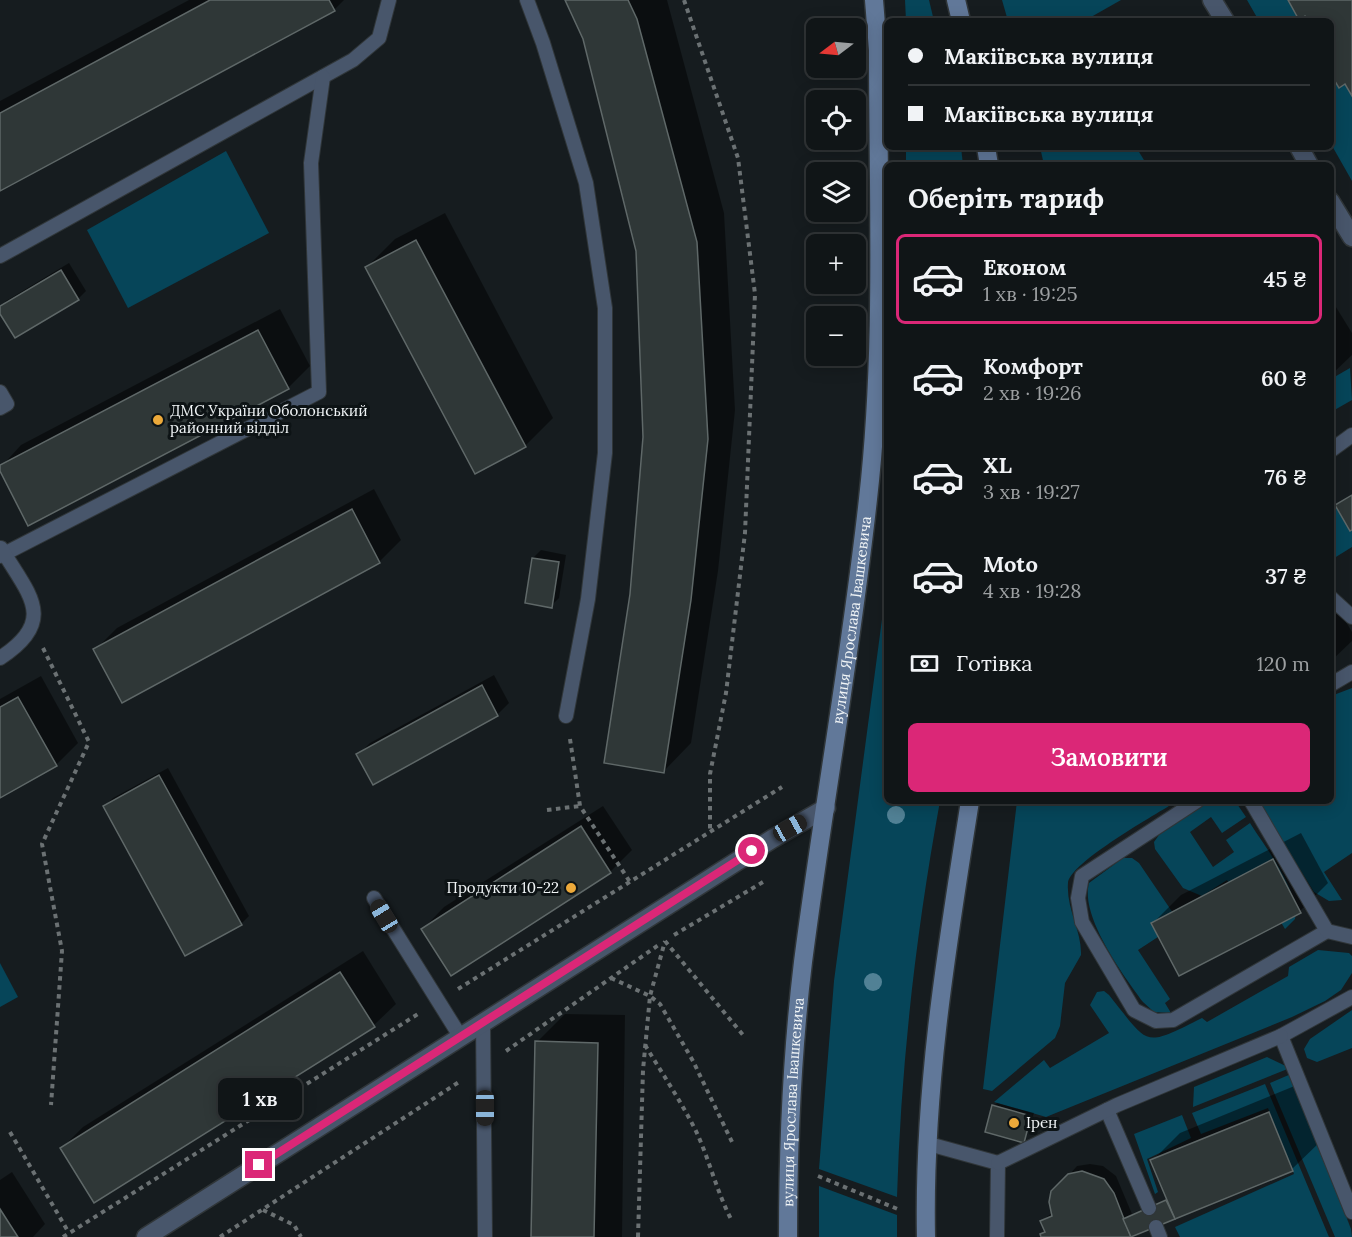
<!DOCTYPE html>
<html lang="uk">
<head>
<meta charset="utf-8">
<style>
	body { margin:0; font-family:Lora,serif; background:#1e2224; color:#f1f3f6; height:100vh; display:flex; flex-direction:column; font-size:22px; white-space:nowrap }
	* { box-sizing:border-box; margin:0 }
	p { font-size:20px; color:#9c9fa1 }
	.icon { flex:none; width:33px; height:33px; fill:none; stroke:currentColor; stroke-width:2; stroke-linecap:round; stroke-linejoin:round }
	.map { position:relative; flex:1; overflow:hidden }
	.sheet { position:absolute; left:884px; top:162px; width:450px; height:642px; display:flex; flex-direction:column; background:#101517; border-radius:9px; box-shadow:0 3px 15px #0003,0 0 0 2px #303436 }
	.sheet>* { flex:none }
	.hud { position:absolute; left:884px; top:18px; width:450px; height:132px; border-radius:9px; box-shadow:0 3px 15px #0003,0 0 0 2px #303436; display:grid; align-content:center; height:132px; padding:0 24px; background:#101517 }
	.needle { width:39px; rotate:254deg }
	.tools { position:absolute; left:806px; top:18px; display:grid; gap:12px }
	.tools a { display:grid; place-items:center; width:60px; height:60px; border-radius:9px; background:#101517; box-shadow:0 3px 15px #0003,0 0 0 2px #303436; font-size:30px }
	.end { position:absolute; width:27px; height:27px; margin:-14px; border:8px solid #db2777; background:#fff; box-shadow:0 0 0 3px #fff }
	.from { border-radius:50% }
	.bubble { position:absolute; height:42px; border-radius:9px; background:#101517; box-shadow:0 3px 15px #0003,0 0 0 2px #303436; font-size:20px; font-weight:600; line-height:42px; text-align:center }
	.car { position:absolute; width:18px; height:36px; margin:-18px -9px; border-radius:8px; box-shadow:0 0 4px 2px #0007; background:linear-gradient(#222 24%,#8ab4d8 0 40%,#222 0 76%,#8ab4d8 0 86%,#222 0) }
	.hud b { display:flex; align-items:center; gap:21px; height:57px; font-size:22px }
	.hud b+b { border-top:2px solid #303436 }
	.hud i { width:15px; height:15px; background:#f1f3f6 }
	ul { padding:0; list-style:none }
	li { display:flex; align-items:center; gap:18px; height:90px; margin:0 12px 9px; padding:0 12px; border:3px solid transparent; border-radius:9px }
	li div { flex:1 }
	li b { display:block; font-size:22px }
	li em { font-style:normal; font-weight:600 }
	li.active { border-color:#db2777 }
	li>.icon { width:54px; height:54px; stroke-width:1.5 }
	h2 { padding:0 24px; font-size:27px; line-height:72px }
	.pay { display:flex; align-items:center; gap:15px; height:66px; padding:0 24px; font-size:22px }
	.pay p { margin-inline-start:auto }
	.primary-button { display:flex; gap:12px; margin-top:auto; padding:12px 24px }
	.primary-button a { flex:1; height:69px; border-radius:9px; background:#db2777; color:#fff; font-size:24px; font-weight:600; line-height:69px; text-align:center }
	.map>svg:first-child { display:block }
</style>
</head>
<body>
<div class="map">
<svg width="1352" height="1237" viewBox="0 0 1352 1237">
	<rect width="100%" height="100%" fill="#161c1f"/>
	<g fill="#064559">
		<polygon points="905,0 929,0 934,21 906,21"/>
		<polygon points="1002,0 1121,0 1084,21 1008,21"/>
		<polygon points="1247,0 1289,0 1301,20 1307,17 1309,21 1259,21"/>
		<polygon points="1330,72 1339,87 1346,84 1352,95 1352,181 1331,144"/>
		<polygon points="906,147 961,147 963,165 906,165"/>
		<polygon points="1040,147 1136,147 1147,165 1044,165"/>
		<polygon points="226,151 269,233 128,308 87,230"/>
		<polygon points="1350,368 1352,400 1331,412 1331,379"/>
		<polygon points="1352,498 1352,547 1331,560 1330,511"/>
		<path d="M886,589V801H940C916,933 901,1063 897,1197L819,1169L834,981Z"/>
		<polygon points="1352,688 1352,853 1324,872 1342,900 1329,901 1314,892 1258,801 1330,801 1331,696"/>
		<path d="M1017,801H1177C1157,814 1070,862 1068,883C1066,909 1082,931 1081,955L1065,983L1060,1026L1055,1038L992,1091L983,1089Z"/>
		<path d="M1210,801H1235L1246,817L1222,833L1211,817L1190,832L1213,867L1234,852L1226,840L1250,823C1265,847 1300,891 1295,919L1285,929L1256,880L1234,893L1227,880L1202,896L1183,888L1155,849L1154,842L1159,835Z"/>
		<path d="M1123,858H1132L1139,863L1173,913L1161,935L1138,950L1170,999L1165,1003L1171,1013L1154,1012L1143,1002C1123,975 1080,916 1089,883Z"/>
		<path d="M1318,950L1349,953L1352,956V973L1341,990L1325,1001L1292,1017L1046,1117L994,1102L1044,1060L1050,1068L1109,1033L1090,1005L1097,992L1104,991L1109,995C1150,1046 1142,1048 1202,1018L1207,1022L1288,976L1289,967Z"/>
		<polygon points="0,963 18,997 0,1007"/>
		<polygon points="1352,1010 1352,1048 1317,1062 1307,1058 1304,1049 1310,1039"/>
		<polygon points="1267,1057 1290,1068 1193,1107 1194,1087"/>
		<polygon points="1291,1074 1351,1229 1352,1237 1335,1237 1270,1083"/>
		<polygon points="1265,1084 1329,1237 1180,1237 1175,1227 1294,1174 1268,1108 1201,1134 1192,1113"/>
		<polygon points="1182,1115 1191,1138 1147,1159 1158,1192 1155,1194 1134,1134"/>
		<polygon points="819,1186 897,1215 897,1237 819,1237"/>
	</g>
	<g fill="#0007">
		<polygon points="189,0 344,0 334,10 0,190 0,101"/>
		<polygon points="567,0 667,0 724,213 735,410 718,571 691,743 664,771 632,594 644,437 637,250 585,39"/>
		<polygon points="445,213 553,418 525,446 367,267 395,239"/>
		<polygon points="69,263 86,291 78,299 0,311 6,301"/>
		<polygon points="1331,299 1352,333 1352,355 1330,376"/>
		<polygon points="280,309 310,366 288,388 0,468 21,445"/>
		<polygon points="374,489 401,540 379,562 95,650 117,628"/>
		<polygon points="541,550 566,555 559,598 551,606 533,558"/>
		<polygon points="1330,595 1352,632 1352,641 1330,662"/>
		<polygon points="494,675 509,703 497,715 373,783 358,755 370,743"/>
		<polygon points="41,676 78,743 56,765 0,796 0,699"/>
		<polygon points="168,768 249,916 241,924 105,806 113,798"/>
		<polygon points="603,806 632,850 610,872 423,929 444,907"/>
		<polygon points="1301,833 1328,883 1300,911 1153,923 1181,895"/>
		<polygon points="363,951 396,1004 374,1025 62,1148 83,1127"/>
		<polygon points="565,1014 625,1015 622,1237 533,1237 537,1042"/>
		<polygon points="1297,1085 1320,1142 1292,1169 1133,1237 1042,1237 1046,1230 1042,1221 1053,1212 1069,1175 1077,1166 1090,1164 1103,1166 1116,1176 1132,1214 1168,1199 1152,1161 1180,1133"/>
		<polygon points="997,1103 1034,1113 1023,1141 994,1106"/>
		<polygon points="12,1172 45,1224 33,1237 0,1237 0,1180"/>
	</g>
	<g fill="#2f3737" stroke="#5f6868" stroke-width="1.5">
		<polygon points="210,0 329,0 335,11 0,191 0,113"/>
		<polygon points="565,0 628,0 637,19 697,242 708,439 691,600 664,773 604,763 630,594 643,437 636,251 583,39"/>
		<polygon points="1288,0 1352,0 1352,96 1345,84 1339,88 1330,73 1330,21 1308,21 1305,16 1299,20"/>
		<polygon points="416,240 526,447 475,474 365,267"/>
		<polygon points="61,270 79,300 15,338 0,314 0,306"/>
		<polygon points="258,330 289,389 28,526 0,471 0,465"/>
		<polygon points="1352,495 1352,530 1350,531 1335,505"/>
		<polygon points="352,509 380,563 122,703 93,649"/>
		<polygon points="532,558 559,562 552,608 525,603"/>
		<polygon points="482,685 498,716 373,785 356,754"/>
		<polygon points="18,697 57,766 0,798 0,707"/>
		<polygon points="159,775 242,925 185,956 103,806"/>
		<polygon points="581,826 611,873 451,976 421,929"/>
		<polygon points="1273,859 1301,913 1179,976 1151,923"/>
		<polygon points="340,972 375,1027 94,1203 60,1148"/>
		<polygon points="535,1041 598,1043 594,1237 531,1237"/>
		<polygon points="992,1105 1031,1116 1024,1143 985,1132"/>
		<polygon points="1269,1112 1293,1171 1175,1219 1150,1160"/>
		<polygon points="1082,1171 1104,1179 1114,1193 1131,1237 1041,1237 1040,1234 1045,1232 1040,1221 1052,1216 1049,1202 1051,1191 1068,1174"/>
		<polygon points="1166,1200 1175,1219 1131,1237 1123,1219"/>
		<polygon points="0,1209 18,1237 0,1237"/>
	</g>
	<g fill="none" stroke-linecap="round" stroke-linejoin="round">
		<defs>
			<g id="lane">
				<polyline points="527,0 543,43 586,183 605,308 605,453 588,599 566,716"/>
				<polyline points="0,256 353,60 379,38 389,0"/>
				<polyline points="0,392 7,404 0,408"/>
				<polyline points="1330,451 1352,435"/>
				<polyline points="0,556 319,392 311,163 323,77"/>
				<polyline points="1330,597 1352,617"/>
				<path d="M0,658C59,620 28,594 1,548"/>
				<polyline points="1330,685 1352,672"/>
				<polyline points="1197,801 1082,876 1078,898 1082,922 1134,1010 1156,1021 1173,1020 1327,931"/>
				<polyline points="1251,801 1327,931 1352,937"/>
				<polyline points="374,898 460,1036"/>
				<polyline points="1352,997 1281,1036 1352,1212"/>
				<polyline points="483,1021 485,1237"/>
				<polyline points="1107,1110 1149,1208"/>
				<polyline points="929,1144 998,1163 997,1237"/>
				<polyline points="998,1163 1117,1105 1281,1036"/>
				<polyline points="1156,1227 1160,1237"/>
			</g>
			<g id="street">
				<polyline points="1212,0 1225,21"/>
				<polyline points="1299,147 1309,165"/>
				<polyline points="1330,201 1352,237"/>
				<polyline points="146,1237 772,839 826,808"/>
			</g>
			<g id="secondary">
				<polyline points="956,0 961,21"/>
				<polyline points="986,147 989,165"/>
				<path id="s1" d="M788,1237C788,1146 792,1053 803,962C823,807 851,654 868,499C885,350 878,199 878,50L874,0"/>
				<path d="M926,1237C923,1090 947,946 970,801"/>
			</g>
		</defs>
		<use href="#lane" stroke="#303639" stroke-width="16"/>
		<use href="#street" stroke="#303639" stroke-width="21"/>
		<use href="#secondary" stroke="#303639" stroke-width="21"/>
		<g stroke="#6b7173" stroke-width="4" stroke-dasharray="4.5 4.5" stroke-linecap="butt">
			<polyline points="684,0 738,158 755,294 745,533 726,693 710,774 710,832"/>
			<polyline points="43,648 89,742 42,844 62,951 51,1105"/>
			<polyline points="570,739 580,806 630,882"/>
			<polyline points="547,810 580,806"/>
			<polyline points="674,935 763,882"/>
			<polyline points="665,941 743,1035"/>
			<polyline points="611,978 650,996 660,1004 693,1061 732,1142"/>
			<polyline points="458,989 782,787"/>
			<path d="M645,1045C662,1073 680,1100 695,1129C709,1158 716,1190 731,1219"/>
			<polyline points="506,1051 660,944"/>
			<polyline points="10,1132 69,1233"/>
			<polyline points="818,1176 900,1210"/>
			<polyline points="263,1210 294,1225 301,1237"/>
			<polyline points="63,1237 418,1014"/>
			<polyline points="220,1237 459,1082"/>
			<polyline points="638,1237 643,1070 650,996 665,941"/>
		</g>
		<use href="#lane" stroke="#48566b" stroke-width="14"/>
		<use href="#street" stroke="#48566b" stroke-width="18"/>
		<use href="#secondary" stroke="#617899" stroke-width="18"/>
	</g>
	<g fill="#518195">
		<circle cx="896" cy="815" r="9"/>
		<circle cx="873" cy="982" r="9"/>
	</g>
	<g fill="none" stroke-linecap="round" stroke-linejoin="round">
		<polyline stroke="#db2777" stroke-width="8" points="259,1165 752,851"/>
	</g>
	<g fill="#eca93a" stroke="#0d1315" stroke-width="2">
		<circle cx="158" cy="420" r="6"/>
		<circle cx="571" cy="888" r="6"/>
		<circle cx="1014" cy="1123" r="6"/>
	</g>
	<g text-anchor="middle" stroke-width="6" stroke-linejoin="round" paint-order="stroke">
		<g font-size="15" fill="#f0f4f6" stroke="#0d1315" text-anchor="start">
			<text x="170" y="416">ДМС України Оболонський<tspan x="170" dy="17">районний відділ</tspan></text>
			<text x="559" y="893" text-anchor="end">Продукти 10-22</text>
			<text x="1026" y="1128">Ірен</text>
		</g>
		<g font-size="15" fill="#f0f4f6" stroke="#0d1315">
			<text dy="5" stroke="none"><textPath href="#s1" startOffset="621">вулиця Ярослава Івашкевича</textPath></text>
			<text dy="5" stroke="none"><textPath href="#s1" startOffset="135">вулиця Ярослава Івашкевича</textPath></text>
		</g>
	</g>
</svg>
<div class="tools">
<a><svg class="needle" viewBox="-14 -14 28 28"><path d="M0-13l5 13h-10z" fill="#e53935"/><path d="M0 13l5-13h-10z" fill="#9c9fa1"/></svg></a>
<a><svg class="icon" aria-label="locate" viewBox="0 0 24 24"><circle cx="12" cy="12" r="6"/><path d="M12 2v4M12 18v4M2 12h4M18 12h4"/></svg></a>
<a><svg class="icon" aria-label="layers" viewBox="0 0 24 24"><path d="M12 4l9 5-9 5-9-5zM3 14l9 5 9-5"/></svg></a>
<a>+</a>
<a>−</a>
</div>
<i class="end from" style="left:752px;top:851px"></i>
<i class="end" style="left:259px;top:1165px"></i>
<div class="bubble" style="left:218px;top:1078px;width:84px">1 хв</div>
<i class="car" style="left:790px;top:828px;rotate:61deg"></i>
<i class="car" style="left:384px;top:916px;rotate:329deg"></i>
<i class="car" style="left:485px;top:1108px;rotate:180deg"></i>
<div class="hud">
<b><i class="from"></i>Макіївська вулиця</b>
<b><i></i>Макіївська вулиця</b>
</div>
<section class="sheet">
<h2>Оберіть тариф</h2>
<ul>
<li class="active"><svg class="icon" aria-label="car" viewBox="0 0 24 24"><path d="M5 17H2v-5l4-1 3-4h7l3 4 3 1v5h-3M9 17h6M6 11h13"/><circle cx="7" cy="17" r="2"/><circle cx="17" cy="17" r="2"/></svg><div><b>Економ</b><p>1 хв · 19:25</p></div><em>45 ₴</em></li>
<li><svg class="icon" aria-label="car" viewBox="0 0 24 24"><path d="M5 17H2v-5l4-1 3-4h7l3 4 3 1v5h-3M9 17h6M6 11h13"/><circle cx="7" cy="17" r="2"/><circle cx="17" cy="17" r="2"/></svg><div><b>Комфорт</b><p>2 хв · 19:26</p></div><em>60 ₴</em></li>
<li><svg class="icon" aria-label="car" viewBox="0 0 24 24"><path d="M5 17H2v-5l4-1 3-4h7l3 4 3 1v5h-3M9 17h6M6 11h13"/><circle cx="7" cy="17" r="2"/><circle cx="17" cy="17" r="2"/></svg><div><b>XL</b><p>3 хв · 19:27</p></div><em>76 ₴</em></li>
<li><svg class="icon" aria-label="car" viewBox="0 0 24 24"><path d="M5 17H2v-5l4-1 3-4h7l3 4 3 1v5h-3M9 17h6M6 11h13"/><circle cx="7" cy="17" r="2"/><circle cx="17" cy="17" r="2"/></svg><div><b>Moto</b><p>4 хв · 19:28</p></div><em>37 ₴</em></li>
</ul>
<div class="pay"><svg class="icon" aria-label="cash" viewBox="0 0 24 24"><path d="M3 7h18v10H3z"/><circle cx="12" cy="12" r="2"/></svg>Готівка<p>120 m</p></div>
<div class="primary-button"><a>Замовити</a></div>
</section>
</div>
</body>
</html>
